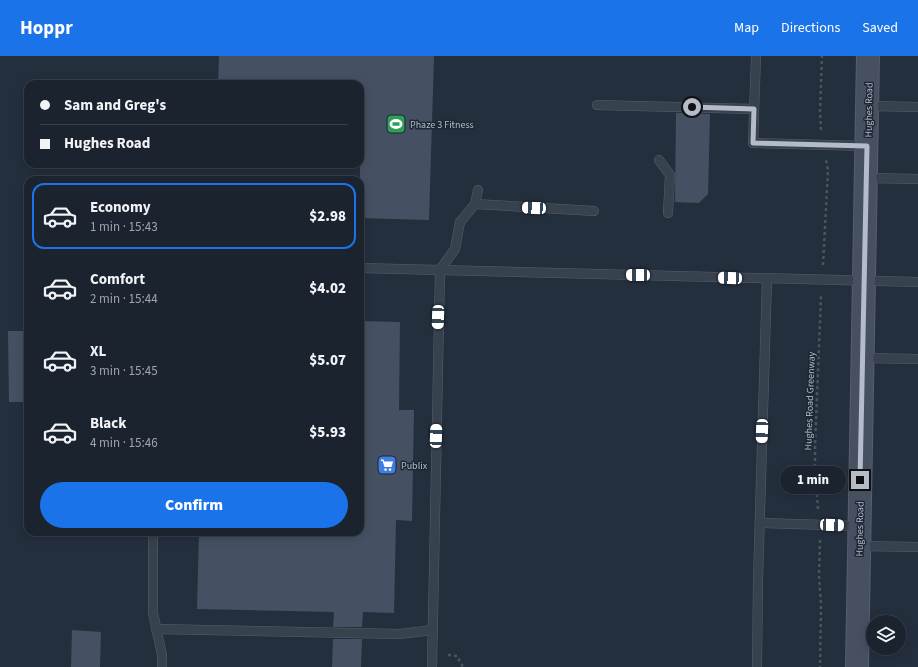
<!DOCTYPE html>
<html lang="en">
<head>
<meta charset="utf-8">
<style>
	body { margin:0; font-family:"Source Sans 3",sans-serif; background:#282f3a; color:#f1f3f6; height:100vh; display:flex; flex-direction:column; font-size:15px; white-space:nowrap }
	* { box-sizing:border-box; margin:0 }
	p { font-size:13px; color:#a0a4aa }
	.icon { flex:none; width:22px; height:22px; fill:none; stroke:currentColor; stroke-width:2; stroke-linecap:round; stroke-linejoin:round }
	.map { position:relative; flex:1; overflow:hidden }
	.sheet { position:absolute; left:24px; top:120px; width:340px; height:360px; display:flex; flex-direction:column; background:#1b232e; border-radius:12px; box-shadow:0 2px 10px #0003,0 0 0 1px #39404a }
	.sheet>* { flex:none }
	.hud { position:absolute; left:24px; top:24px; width:340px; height:88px; border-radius:12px; box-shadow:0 2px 10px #0003,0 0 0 1px #39404a; display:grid; align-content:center; height:88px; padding:0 16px; background:#1b232e }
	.fabs { position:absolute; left:866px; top:559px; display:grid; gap:8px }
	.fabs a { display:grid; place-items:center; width:40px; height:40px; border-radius:50%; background:#1b232e; box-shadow:0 2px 10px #0003,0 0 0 1px #39404a; font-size:20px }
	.end { position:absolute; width:18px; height:18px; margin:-9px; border:5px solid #b4bcc9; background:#111; box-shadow:0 0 0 2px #111 }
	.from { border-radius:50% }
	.bubble { position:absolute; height:28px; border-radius:14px; background:#1b232e; box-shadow:0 2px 10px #0003,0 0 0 1px #39404a; font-size:13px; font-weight:800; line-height:28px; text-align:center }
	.car { position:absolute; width:12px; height:24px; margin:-12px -6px; border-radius:5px; box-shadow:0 0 3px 1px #0007; background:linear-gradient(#fff 24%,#345 0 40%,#fff 0 76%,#345 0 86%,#fff 0) }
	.hud b { display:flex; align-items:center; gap:14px; height:38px; font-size:15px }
	.hud b+b { border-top:1px solid #39404a }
	.hud i { width:10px; height:10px; background:#f1f3f6 }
	ul { padding:7px 0 0; list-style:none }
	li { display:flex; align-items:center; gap:12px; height:66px; margin:0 8px 6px; padding:0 8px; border:2px solid transparent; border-radius:12px }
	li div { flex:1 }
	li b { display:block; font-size:15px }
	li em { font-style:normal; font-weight:800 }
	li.current { border-color:#1a73e8 }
	li>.icon { width:36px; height:36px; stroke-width:1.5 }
	.primary-button { display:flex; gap:8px; margin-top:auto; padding:8px 16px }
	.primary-button a { flex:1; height:46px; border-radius:24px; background:#1a73e8; color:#fff; font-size:16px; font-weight:800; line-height:46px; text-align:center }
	header { display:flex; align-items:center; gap:24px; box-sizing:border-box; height:56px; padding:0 20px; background:#1a73e8; color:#fff }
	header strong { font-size:19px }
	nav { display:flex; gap:22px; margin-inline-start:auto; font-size:14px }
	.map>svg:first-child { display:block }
</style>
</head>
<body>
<header>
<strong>Hoppr</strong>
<nav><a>Map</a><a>Directions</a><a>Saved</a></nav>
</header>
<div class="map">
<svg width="918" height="611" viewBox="0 0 918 611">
	<rect width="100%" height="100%" fill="#242f3e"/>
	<g fill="#455162">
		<polygon points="219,0 434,0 429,164 360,162 360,28 218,28"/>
		<polygon points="676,57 710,58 708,138 699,147 675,146"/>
		<polygon points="360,265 400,266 399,354 414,354 412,465 396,464 394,557 363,556 362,571 333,571 334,556 197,553 199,476 360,476"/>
		<polygon points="8,275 28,275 28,346 9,346"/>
		<polygon points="72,574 101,576 100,611 71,611"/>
		<polygon points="333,583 362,583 361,611 332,611"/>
	</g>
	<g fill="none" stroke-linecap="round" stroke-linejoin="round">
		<defs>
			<g id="lane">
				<polyline points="756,0 753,87 866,90"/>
				<polyline points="597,49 754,53"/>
				<polyline points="868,50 918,51"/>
				<polyline points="659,104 670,119 668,157"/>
				<polyline points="866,122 918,123"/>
				<polyline points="475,148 594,155"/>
				<polyline points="360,212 918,226"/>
				<polyline points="863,302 918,303"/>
				<polyline points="760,467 858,470"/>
				<polyline points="153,476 153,557 162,599 162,611"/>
				<polyline points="859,490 918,491"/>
				<polyline points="156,573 400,578 433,574"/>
				<polyline points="432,611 440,214 455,193 460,166 475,148 478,134"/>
				<polyline points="757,611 758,524 767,222"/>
			</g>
			<polyline id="secondary" points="857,611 868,0"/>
		</defs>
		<use href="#lane" stroke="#565f6c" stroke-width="10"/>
		<use href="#secondary" stroke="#565f6c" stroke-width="24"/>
		<g stroke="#44595c" stroke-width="2.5" stroke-dasharray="3 3" stroke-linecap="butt">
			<polyline points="821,74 820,56 822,0"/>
			<polyline points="823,209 828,114 826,104"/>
			<polyline points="818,453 815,415 815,390 821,240"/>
			<polyline points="820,484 819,520 821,548 820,611"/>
			<polyline points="448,599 457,600 463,611"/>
		</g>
		<use href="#lane" stroke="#38414e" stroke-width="9"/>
		<use href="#secondary" stroke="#465061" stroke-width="22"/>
	</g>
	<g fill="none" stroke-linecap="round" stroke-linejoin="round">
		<polyline stroke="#b4bcc9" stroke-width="5" points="692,51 754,53 753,87 867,90 860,424"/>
	</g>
	<defs>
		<symbol id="stadium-square" viewBox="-11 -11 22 22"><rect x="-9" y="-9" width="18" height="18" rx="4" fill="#2e9e5b" stroke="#1d2633"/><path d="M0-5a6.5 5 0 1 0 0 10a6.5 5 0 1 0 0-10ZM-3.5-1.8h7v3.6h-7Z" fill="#fff"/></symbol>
		<symbol id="supermarket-square" viewBox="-11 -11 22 22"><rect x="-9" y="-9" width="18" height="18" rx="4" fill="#3f7fe0" stroke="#1d2633"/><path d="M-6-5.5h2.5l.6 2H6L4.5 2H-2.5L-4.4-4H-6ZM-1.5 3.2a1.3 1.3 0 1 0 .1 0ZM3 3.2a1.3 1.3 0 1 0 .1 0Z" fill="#fff"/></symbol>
	</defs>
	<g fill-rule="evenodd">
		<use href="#stadium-square" x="385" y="57" width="22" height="22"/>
		<use href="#supermarket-square" x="376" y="398" width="22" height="22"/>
	</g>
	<g text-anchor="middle" stroke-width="3" stroke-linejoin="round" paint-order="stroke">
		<g font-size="10" fill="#b4bcc9" stroke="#1d2633">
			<text transform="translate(868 54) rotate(-89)" y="4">Hughes Road</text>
			<text transform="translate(809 345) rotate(-88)" y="4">Hughes Road Greenway</text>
			<text transform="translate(859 473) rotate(-89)" y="4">Hughes Road</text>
		</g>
		<g font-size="10" fill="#b4bcc9" stroke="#1d2633" text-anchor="start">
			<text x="410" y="72">Phaze 3 Fitness</text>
			<text x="401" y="413">Publix</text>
		</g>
	</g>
</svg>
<div class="fabs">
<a><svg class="icon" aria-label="layers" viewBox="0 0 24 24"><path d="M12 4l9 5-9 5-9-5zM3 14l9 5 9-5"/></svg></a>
</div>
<i class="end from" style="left:692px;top:51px"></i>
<i class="end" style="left:860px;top:424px"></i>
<div class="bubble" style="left:780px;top:410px;width:66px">1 min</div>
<i class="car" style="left:534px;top:152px;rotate:273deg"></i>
<i class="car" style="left:638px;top:219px;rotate:271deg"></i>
<i class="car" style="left:730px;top:222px;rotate:272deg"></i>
<i class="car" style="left:438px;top:261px;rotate:182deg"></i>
<i class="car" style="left:762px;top:375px;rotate:182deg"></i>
<i class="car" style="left:436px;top:380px;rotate:2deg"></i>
<i class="car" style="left:832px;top:469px;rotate:92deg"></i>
<div class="hud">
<b><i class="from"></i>Sam and Greg's</b>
<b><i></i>Hughes Road</b>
</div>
<section class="sheet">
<ul>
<li class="current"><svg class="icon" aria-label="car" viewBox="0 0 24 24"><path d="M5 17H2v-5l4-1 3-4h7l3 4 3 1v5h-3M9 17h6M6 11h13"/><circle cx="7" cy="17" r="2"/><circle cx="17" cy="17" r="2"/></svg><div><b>Economy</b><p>1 min · 15:43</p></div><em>$2.98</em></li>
<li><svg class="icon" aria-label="car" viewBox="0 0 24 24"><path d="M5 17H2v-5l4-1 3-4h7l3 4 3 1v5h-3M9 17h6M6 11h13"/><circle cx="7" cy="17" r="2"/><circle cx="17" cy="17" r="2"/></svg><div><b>Comfort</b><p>2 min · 15:44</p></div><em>$4.02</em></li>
<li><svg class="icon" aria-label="car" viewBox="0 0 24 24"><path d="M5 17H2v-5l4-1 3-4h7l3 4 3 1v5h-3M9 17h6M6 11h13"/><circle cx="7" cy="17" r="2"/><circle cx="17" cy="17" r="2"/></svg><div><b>XL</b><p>3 min · 15:45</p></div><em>$5.07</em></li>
<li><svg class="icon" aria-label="car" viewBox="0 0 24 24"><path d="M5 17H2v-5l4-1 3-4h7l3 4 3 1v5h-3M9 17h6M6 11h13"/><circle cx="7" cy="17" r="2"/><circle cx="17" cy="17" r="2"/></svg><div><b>Black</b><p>4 min · 15:46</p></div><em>$5.93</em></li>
</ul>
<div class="primary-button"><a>Confirm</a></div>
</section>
</div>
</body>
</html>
